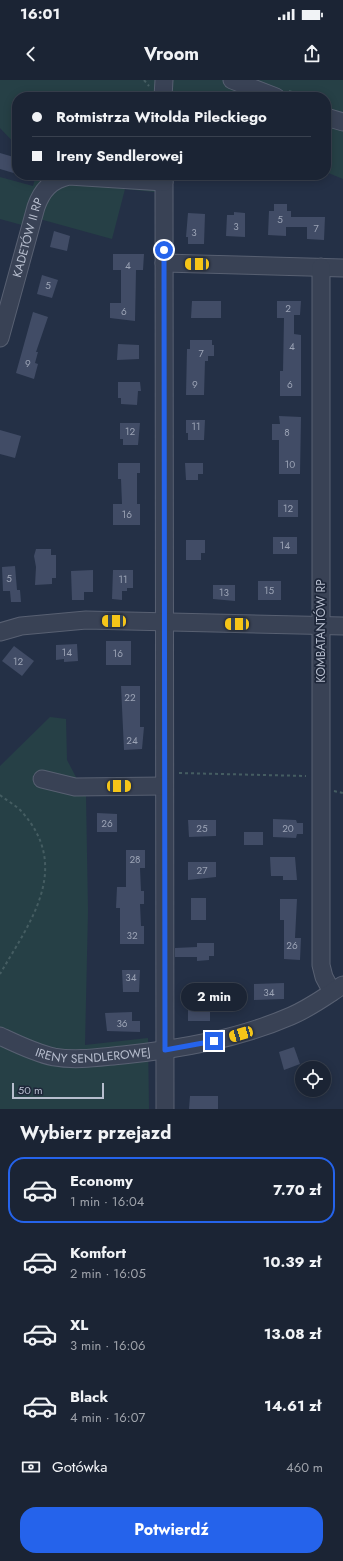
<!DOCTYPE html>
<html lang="pl">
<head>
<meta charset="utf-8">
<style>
	body { margin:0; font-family:Jost,sans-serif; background:#283040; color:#f1f3f6; height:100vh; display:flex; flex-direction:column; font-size:15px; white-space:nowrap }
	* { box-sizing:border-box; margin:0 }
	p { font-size:13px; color:#a0a4ac }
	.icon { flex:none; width:22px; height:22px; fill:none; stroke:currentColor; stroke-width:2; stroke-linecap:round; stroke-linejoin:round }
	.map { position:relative; height:1029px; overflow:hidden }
	.drawer { display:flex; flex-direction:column; background:#1b2434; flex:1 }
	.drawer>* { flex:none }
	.banner { position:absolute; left:12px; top:12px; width:319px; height:88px; border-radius:16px; box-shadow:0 2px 10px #0003,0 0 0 1px #39414f; display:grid; align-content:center; height:88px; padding:0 20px; background:#1b2434 }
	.buttons { position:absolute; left:295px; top:981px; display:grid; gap:8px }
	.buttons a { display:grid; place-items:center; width:36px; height:36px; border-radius:50%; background:#1b2434; box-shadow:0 2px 10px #0003,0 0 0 1px #39414f; font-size:20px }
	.scale { position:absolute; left:12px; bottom:10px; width:92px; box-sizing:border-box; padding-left:4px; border:2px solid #b7bece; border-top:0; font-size:11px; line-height:14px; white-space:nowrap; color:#b7bece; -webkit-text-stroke:3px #1e273a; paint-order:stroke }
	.end { position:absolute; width:18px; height:18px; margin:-9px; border:5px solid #2563eb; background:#fff; box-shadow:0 0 0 2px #fff }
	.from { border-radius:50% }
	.bubble { position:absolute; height:28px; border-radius:14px; background:#1b2434; box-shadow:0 2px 10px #0003,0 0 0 1px #39414f; font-size:13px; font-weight:700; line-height:28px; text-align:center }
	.car { position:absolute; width:12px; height:24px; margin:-12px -6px; border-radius:5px; box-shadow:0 0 3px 1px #0007; background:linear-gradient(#f5c518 24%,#345 0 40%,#f5c518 0 76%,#345 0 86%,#f5c518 0) }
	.banner b { display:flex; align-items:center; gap:14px; height:38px; font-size:15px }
	.banner b+b { border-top:1px solid #39414f }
	.banner i { width:10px; height:10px; background:#f1f3f6 }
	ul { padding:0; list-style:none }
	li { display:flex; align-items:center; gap:12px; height:66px; margin:0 8px 6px; padding:0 12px; border:2px solid transparent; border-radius:16px }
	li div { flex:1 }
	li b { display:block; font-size:15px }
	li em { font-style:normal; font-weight:700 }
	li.active { border-color:#2563eb }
	li>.icon { width:36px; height:36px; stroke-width:1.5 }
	h2 { padding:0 20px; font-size:18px; line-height:48px }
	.pay { display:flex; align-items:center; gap:10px; height:44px; padding:0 20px; font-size:15px }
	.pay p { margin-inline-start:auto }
	.primary-button { display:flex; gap:8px; margin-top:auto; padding:8px 20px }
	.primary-button a { flex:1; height:46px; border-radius:16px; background:#2563eb; color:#fff; font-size:16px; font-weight:700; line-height:46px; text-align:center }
	.status { display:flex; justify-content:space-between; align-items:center; height:28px; padding:0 20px; background:#1b2434; direction:ltr }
	.status svg { height:11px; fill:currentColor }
	header { display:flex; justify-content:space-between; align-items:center; height:52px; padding:0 20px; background:#1b2434; font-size:18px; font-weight:700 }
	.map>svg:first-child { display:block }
</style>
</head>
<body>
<div class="status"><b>16:01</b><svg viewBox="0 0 49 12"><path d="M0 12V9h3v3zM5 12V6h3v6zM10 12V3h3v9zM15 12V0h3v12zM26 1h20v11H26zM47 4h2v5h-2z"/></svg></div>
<header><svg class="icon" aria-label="back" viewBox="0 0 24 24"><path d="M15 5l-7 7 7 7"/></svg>Vroom<svg class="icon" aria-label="share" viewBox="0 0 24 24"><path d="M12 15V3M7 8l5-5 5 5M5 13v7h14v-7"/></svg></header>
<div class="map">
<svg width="343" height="1029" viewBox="0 0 343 1029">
	<rect width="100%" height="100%" fill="#243046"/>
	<g fill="#264046">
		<polygon points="0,0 343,0 343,99 326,92 326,17 17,17 17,66 0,48"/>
		<polygon points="36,95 173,95 173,114 125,109 112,159 25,135 22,145 0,139 0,97 33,106"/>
		<polygon points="50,637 66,639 67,680 86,716 88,831 85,965 148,958 149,1029 0,1029 0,686"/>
	</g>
	<g fill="#414c66">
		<polygon points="0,73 17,78 17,94 0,89"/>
		<polygon points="274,124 287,124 287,131 291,131 291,137 325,137 324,160 307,159 307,147 286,147 286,156 268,155 269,131 274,131"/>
		<polygon points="234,132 245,133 245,157 226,156 227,135 234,135"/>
		<polygon points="188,133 205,134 204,164 188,164 188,157 186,157"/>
		<polygon points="54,151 70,156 67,171 50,167"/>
		<polygon points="113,174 144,174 143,190 136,190 135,241 110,238 110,223 121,223 121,190 113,190"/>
		<polygon points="42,195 58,200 52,218 37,214"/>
		<polygon points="192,221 221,221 221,238 191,238"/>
		<polygon points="277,221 301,221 300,235 294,235 294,254 301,255 301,316 280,316 280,291 283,291 284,238 277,238"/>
		<polygon points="33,232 48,237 36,272 38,272 35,283 38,284 34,299 16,293"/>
		<polygon points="190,260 212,260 212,265 214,265 214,276 208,276 208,281 205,281 204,315 186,315 187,269 190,269"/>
		<polygon points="118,264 139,265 139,279 117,280"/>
		<polygon points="118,302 140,302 141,311 138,311 137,325 121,324 121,318 118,318"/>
		<polygon points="279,336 301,337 300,394 279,394 279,360 272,360 272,344 280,344"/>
		<polygon points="186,340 205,340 204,360 188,360 188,353 186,353"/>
		<polygon points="120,343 140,343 138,365 123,365 123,359 120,359"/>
		<polygon points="0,350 21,356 15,378 0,374"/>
		<polygon points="118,383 140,383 140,393 137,393 137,424 140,424 140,445 113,445 113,424 122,424 121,399 118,399"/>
		<polygon points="185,383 203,383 203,394 198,394 198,400 186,400"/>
		<rect x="278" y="420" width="20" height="17"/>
		<rect x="273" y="457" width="24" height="17"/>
		<polygon points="186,460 205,460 205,473 201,473 201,480 186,480"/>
		<polygon points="36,469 51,469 51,475 56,475 56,498 52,498 52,504 35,505 36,487 34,476"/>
		<polygon points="15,486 17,510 20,510 21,522 11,522 10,511 3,511 2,487"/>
		<polygon points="93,490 93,512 84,512 84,520 72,520 71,491"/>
		<polygon points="113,490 133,490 133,508 127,508 127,511 122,511 122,520 112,519"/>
		<rect x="258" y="501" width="23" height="19"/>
		<polygon points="213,505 235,505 235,521 213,519"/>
		<rect x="106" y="561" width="25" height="24"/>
		<polygon points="77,564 78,581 64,582 64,579 56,580 56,565"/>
		<polygon points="14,566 34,581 22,596 2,581"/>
		<polygon points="121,606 140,606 140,647 144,647 142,669 124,670"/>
		<polygon points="97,733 117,734 117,752 97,752"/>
		<polygon points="273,739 296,740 297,743 303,743 303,754 297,754 296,758 273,757"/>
		<polygon points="188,740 216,740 216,756 189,757"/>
		<rect x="244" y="752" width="19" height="13"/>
		<polygon points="126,770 145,770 145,788 140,788 141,811 144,811 144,824 140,824 141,846 144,846 144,864 120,864 120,828 116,828 117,807 126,807"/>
		<polygon points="270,777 295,777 297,800 283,800 283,796 271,796"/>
		<polygon points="188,782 216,782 216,797 188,800"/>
		<rect x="191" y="818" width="15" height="22"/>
		<polygon points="280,819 297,819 295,858 301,858 300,880 284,879 284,840 280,840"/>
		<polygon points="197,863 214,863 214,876 209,876 209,880 197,881 197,877 175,877 175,868 197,867"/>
		<polygon points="122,890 140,890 139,912 123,912"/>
		<polygon points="284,903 284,919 254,920 254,904"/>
		<rect x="227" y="914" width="14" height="10"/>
		<rect x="188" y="923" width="22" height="18"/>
		<polygon points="132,932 132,941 140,941 140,952 107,951 105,933"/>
		<polygon points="294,967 300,984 284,990 279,972"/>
		<polygon points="190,1016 218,1016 218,1029 189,1029"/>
	</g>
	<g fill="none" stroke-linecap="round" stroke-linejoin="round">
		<defs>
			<g id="minor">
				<polyline points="232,0 276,17"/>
				<polyline points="163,17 164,0"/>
				<polyline points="326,37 343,42"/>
				<polyline points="164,95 165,1029"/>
				<polyline points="164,183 343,188"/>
				<polyline points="321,187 321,885 324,897 332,912"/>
				<path id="s1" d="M0,258L36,127C42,110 51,100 69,96L164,102"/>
				<polyline points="0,552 21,546 86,540 343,546"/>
				<polyline points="42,699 75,707 164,706"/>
				<path id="s2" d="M0,956C17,964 35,973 54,977C77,981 100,977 123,975C180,969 238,959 291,936C310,928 326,916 343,905"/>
			</g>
		</defs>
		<use href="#minor" stroke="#586072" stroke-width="19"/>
		<g stroke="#455d62" stroke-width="2" stroke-dasharray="3 3" stroke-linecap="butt">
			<polyline points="144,0 149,6"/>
			<polyline points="289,11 305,17"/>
			<polyline points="179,693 306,696"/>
			<polyline points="334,711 343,713"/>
			<path d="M0,715C7,721 16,725 22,732C72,788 30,842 0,894"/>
		</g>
		<use href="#minor" stroke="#394255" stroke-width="17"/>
	</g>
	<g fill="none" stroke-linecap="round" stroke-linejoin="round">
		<polyline stroke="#2563eb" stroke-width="5" points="164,170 165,970 214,961"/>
	</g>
	<g text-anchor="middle" stroke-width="3.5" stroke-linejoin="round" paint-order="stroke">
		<g font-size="10" fill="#9aa2b4">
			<text x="280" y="143">5</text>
			<text x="236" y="150">3</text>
			<text x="316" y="152">7</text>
			<text x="194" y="156">3</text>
			<text x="128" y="189">4</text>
			<text x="48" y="209">5</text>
			<text x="288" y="232">2</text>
			<text x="124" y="235">6</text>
			<text x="292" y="270">4</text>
			<text x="201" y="277">7</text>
			<text x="28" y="287">9</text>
			<text x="195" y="308">9</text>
			<text x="290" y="308">6</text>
			<text x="196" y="350">11</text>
			<text x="130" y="355">12</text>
			<text x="287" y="356">8</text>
			<text x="290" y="388">10</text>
			<text x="288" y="432">12</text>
			<text x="127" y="438">16</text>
			<text x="285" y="469">14</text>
			<text x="9" y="502">5</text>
			<text x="123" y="503">11</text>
			<text x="269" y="514">15</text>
			<text x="224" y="516">13</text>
			<text x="67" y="576">14</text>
			<text x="118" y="577">16</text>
			<text x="18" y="585">12</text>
			<text x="130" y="621">22</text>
			<text x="132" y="664">24</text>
			<text x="107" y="747">26</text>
			<text x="202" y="752">25</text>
			<text x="288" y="752">20</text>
			<text x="135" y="783">28</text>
			<text x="202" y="794">27</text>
			<text x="132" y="859">32</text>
			<text x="292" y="869">26</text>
			<text x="131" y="901">34</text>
			<text x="269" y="916">34</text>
			<text x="122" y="947">36</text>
		</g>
		<g font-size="12" fill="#b7bece" stroke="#1e273a">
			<text dy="4" stroke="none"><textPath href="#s1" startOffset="104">KADETÓW II RP</textPath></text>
			<text transform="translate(321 551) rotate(-90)" y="4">KOMBATANTÓW RP</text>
			<text dy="4" stroke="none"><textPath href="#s2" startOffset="97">IRENY SENDLEROWEJ</textPath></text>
		</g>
	</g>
</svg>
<div class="buttons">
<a><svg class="icon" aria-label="locate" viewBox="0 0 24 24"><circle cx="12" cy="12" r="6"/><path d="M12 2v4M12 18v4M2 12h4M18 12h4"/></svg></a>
</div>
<div class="scale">50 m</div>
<i class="end from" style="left:164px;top:170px"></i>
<i class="end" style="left:214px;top:961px"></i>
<div class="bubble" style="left:181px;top:903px;width:66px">2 min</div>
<i class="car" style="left:197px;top:184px;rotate:271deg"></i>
<i class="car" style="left:114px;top:541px;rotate:271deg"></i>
<i class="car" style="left:237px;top:544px;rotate:271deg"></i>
<i class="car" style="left:119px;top:706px;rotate:90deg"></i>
<i class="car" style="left:241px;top:954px;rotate:254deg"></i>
<div class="banner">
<b><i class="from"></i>Rotmistrza Witolda Pileckiego</b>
<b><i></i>Ireny Sendlerowej</b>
</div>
</div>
<section class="drawer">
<h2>Wybierz przejazd</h2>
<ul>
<li class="active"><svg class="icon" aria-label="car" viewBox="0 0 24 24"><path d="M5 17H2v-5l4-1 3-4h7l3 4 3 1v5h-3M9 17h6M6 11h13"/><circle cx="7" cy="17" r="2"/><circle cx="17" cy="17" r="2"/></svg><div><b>Economy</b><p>1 min · 16:04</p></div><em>7.70 zł</em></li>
<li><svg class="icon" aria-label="car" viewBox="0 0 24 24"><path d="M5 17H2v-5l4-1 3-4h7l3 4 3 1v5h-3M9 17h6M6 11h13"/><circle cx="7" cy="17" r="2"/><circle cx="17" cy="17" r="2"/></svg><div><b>Komfort</b><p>2 min · 16:05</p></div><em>10.39 zł</em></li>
<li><svg class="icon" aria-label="car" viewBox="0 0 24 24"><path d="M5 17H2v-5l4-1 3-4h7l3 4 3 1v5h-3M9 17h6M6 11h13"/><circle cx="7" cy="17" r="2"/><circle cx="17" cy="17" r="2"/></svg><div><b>XL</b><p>3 min · 16:06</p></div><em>13.08 zł</em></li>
<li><svg class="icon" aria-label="car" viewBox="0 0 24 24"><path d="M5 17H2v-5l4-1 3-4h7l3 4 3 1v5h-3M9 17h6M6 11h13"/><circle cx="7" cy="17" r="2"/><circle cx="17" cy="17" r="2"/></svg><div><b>Black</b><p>4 min · 16:07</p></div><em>14.61 zł</em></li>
</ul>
<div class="pay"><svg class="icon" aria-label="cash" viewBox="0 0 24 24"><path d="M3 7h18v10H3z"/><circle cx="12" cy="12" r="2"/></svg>Gotówka<p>460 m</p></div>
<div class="primary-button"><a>Potwierdź</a></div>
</section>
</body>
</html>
